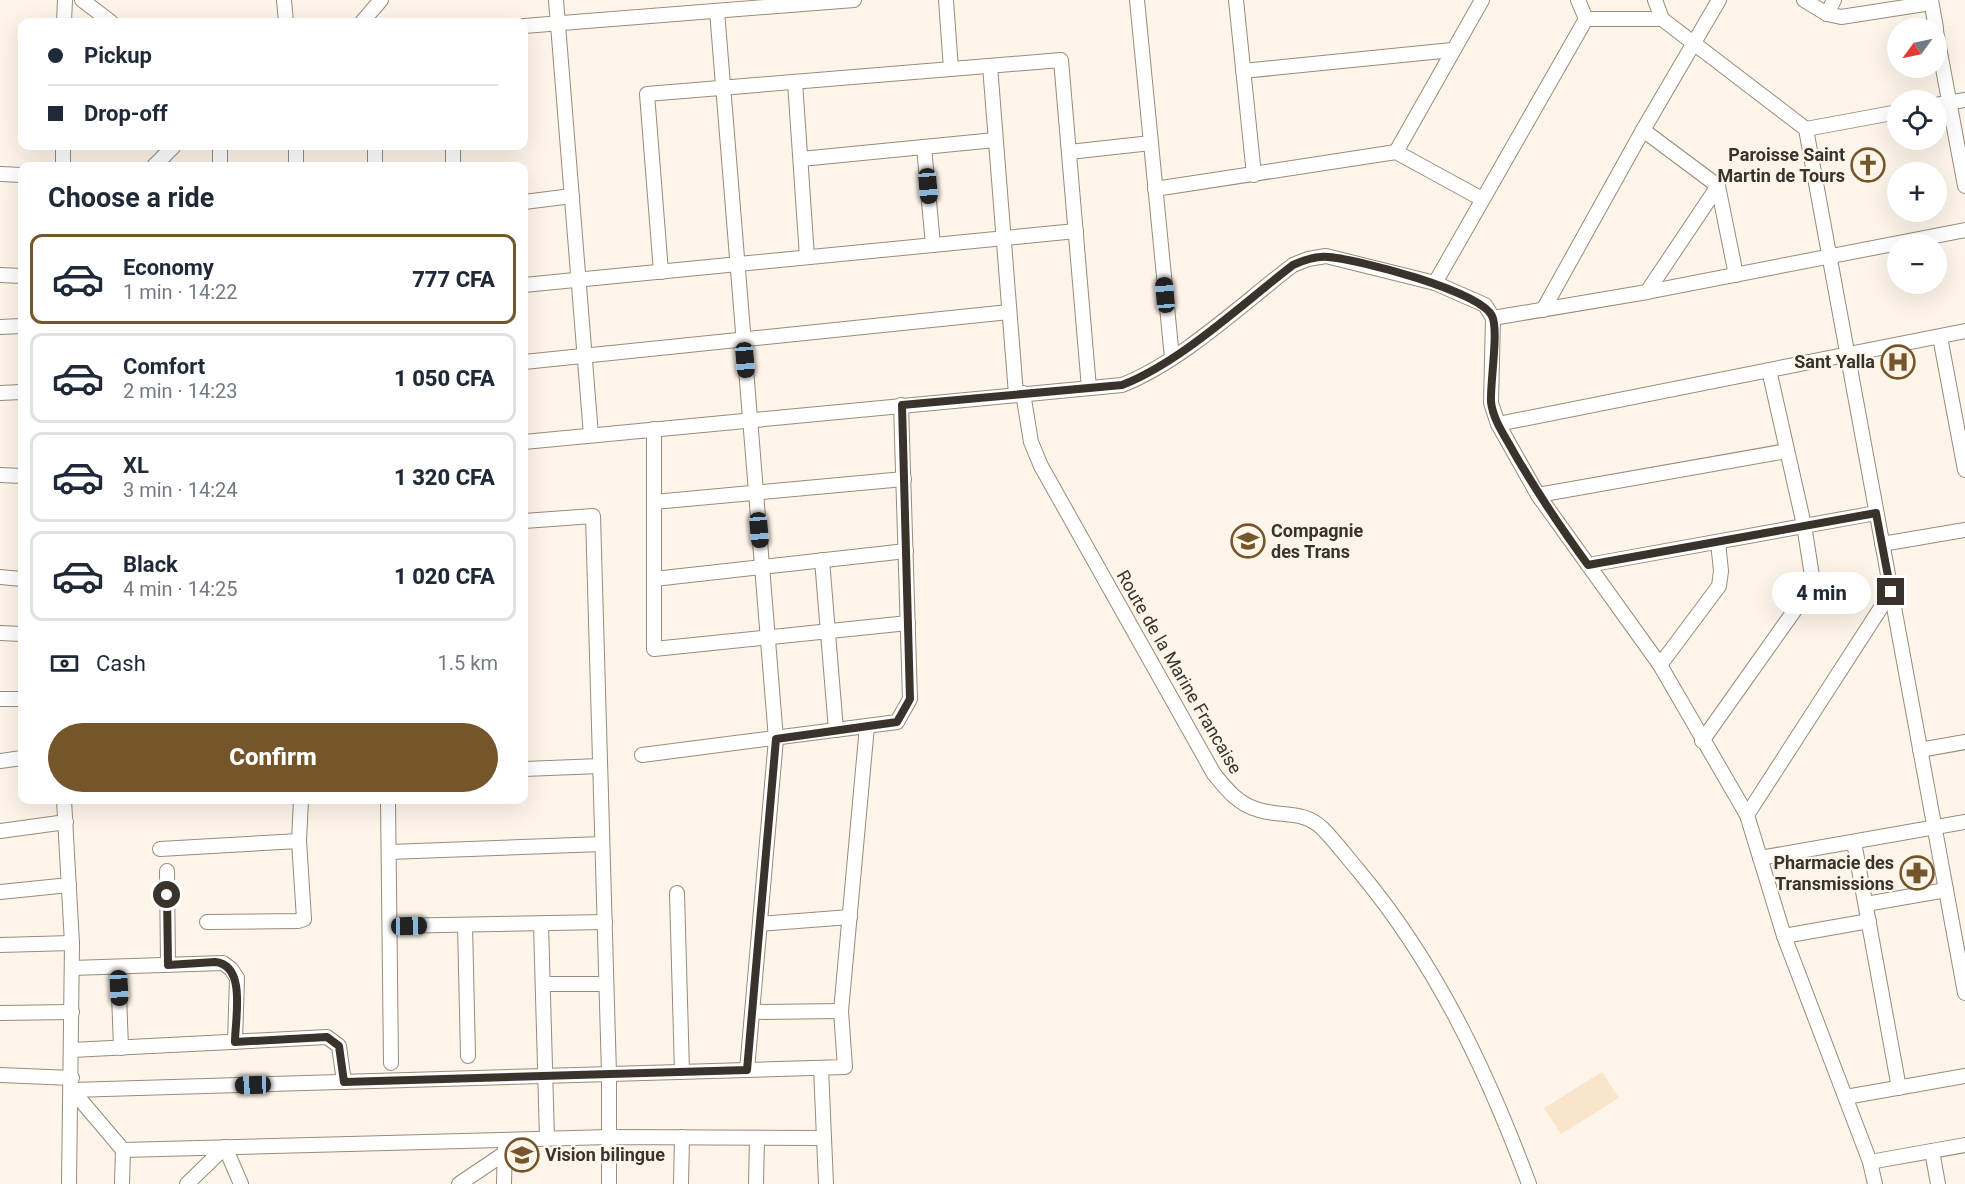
<!DOCTYPE html>
<html lang="en">
<head>
<meta charset="utf-8">
<style>
	body { margin:0; font-family:Roboto,sans-serif; background:#f2f2f3; color:#1f2937; height:100vh; display:flex; flex-direction:column; font-size:22px; white-space:nowrap }
	* { box-sizing:border-box; margin:0 }
	p { font-size:20px; color:#747a83 }
	.icon { flex:none; width:33px; height:33px; fill:none; stroke:currentColor; stroke-width:2; stroke-linecap:round; stroke-linejoin:round }
	.map { position:relative; flex:1; overflow:hidden }
	.sheet { position:absolute; left:18px; top:162px; width:510px; height:642px; display:flex; flex-direction:column; background:#fff; border-radius:12px; box-shadow:0 6px 24px #0002 }
	.sheet>* { flex:none }
	.guide { position:absolute; left:18px; top:18px; width:510px; height:132px; border-radius:12px; box-shadow:0 6px 24px #0002; display:grid; align-content:center; height:132px; padding:0 30px; background:#fff }
	.needle { width:39px; rotate:237deg }
	.buttons { position:absolute; left:1887px; top:18px; display:grid; gap:12px }
	.buttons a { display:grid; place-items:center; width:60px; height:60px; border-radius:50%; background:#fff; box-shadow:0 6px 24px #0002; font-size:30px }
	.end { position:absolute; width:27px; height:27px; margin:-14px; border:8px solid #39332c; background:#fff; box-shadow:0 0 0 3px #fff }
	.from { border-radius:50% }
	.bubble { position:absolute; height:42px; border-radius:21px; background:#fff; box-shadow:0 6px 24px #0002; font-size:20px; font-weight:800; line-height:42px; text-align:center }
	.car { position:absolute; width:18px; height:36px; margin:-18px -9px; border-radius:8px; box-shadow:0 0 4px 2px #0007; background:linear-gradient(#222 24%,#8ab4d8 0 40%,#222 0 76%,#8ab4d8 0 86%,#222 0) }
	.guide b { display:flex; align-items:center; gap:21px; height:57px; font-size:22px }
	.guide b+b { border-top:2px solid #e0e1e3 }
	.guide i { width:15px; height:15px; background:#1f2937 }
	ul { padding:0; list-style:none }
	li { display:flex; align-items:center; gap:18px; height:90px; margin:0 12px 9px; padding:0 18px; border:3px solid #e0e1e3; border-radius:12px }
	li div { flex:1 }
	li b { display:block; font-size:22px }
	li em { font-style:normal; font-weight:800 }
	li.on { border-color:#74562a }
	li>.icon { width:54px; height:54px; stroke-width:1.5 }
	h2 { padding:0 30px; font-size:27px; line-height:72px }
	.pay { display:flex; align-items:center; gap:15px; height:66px; padding:0 30px; font-size:22px }
	.pay p { margin-inline-start:auto }
	.cta { display:flex; gap:12px; margin-top:auto; padding:12px 30px }
	.cta a { flex:1; height:69px; border-radius:36px; background:#74562a; color:#fff; font-size:24px; font-weight:800; line-height:69px; text-align:center }
	.map>svg:first-child { display:block }
</style>
</head>
<body>
<div class="map">
<svg width="1965" height="1184" viewBox="0 0 1965 1184">
	<rect width="100%" height="100%" fill="#fef5ea"/>
	<polygon fill="#fae5ca" points="1602,1072 1619,1098 1561,1134 1544,1108"/>
	<g fill="none" stroke-linecap="round" stroke-linejoin="round">
		<defs>
			<g id="street">
				<polyline points="82,0 111,22"/>
				<polyline points="284,0 286,22"/>
				<polyline points="556,0 591,435"/>
				<polyline points="946,0 951,69"/>
				<polyline points="1137,0 1172,358"/>
				<polyline points="1236,0 1254,175"/>
				<polyline points="1578,0 1586,19 1662,19 1655,0"/>
				<polyline points="1804,0 1827,14 1841,17 1931,3"/>
				<polyline points="1931,0 1936,28"/>
				<polyline points="717,11 776,739 747,1070"/>
				<polyline points="1827,14 1834,0"/>
				<polyline points="1662,19 1806,129 1965,993"/>
				<polyline points="64,22 65,0"/>
				<polyline points="362,22 381,0"/>
				<polyline points="524,26 854,0"/>
				<polyline points="1936,31 1965,186"/>
				<polyline points="990,66 1016,394"/>
				<polyline points="1243,71 1452,50"/>
				<polyline points="795,82 807,257"/>
				<polyline points="1936,105 1965,100"/>
				<polyline points="1806,129 1898,112"/>
				<polyline points="1643,130 1718,186 1736,275"/>
				<polyline points="220,146 220,166"/>
				<polyline points="296,146 296,166"/>
				<polyline points="924,147 933,245"/>
				<polyline points="1069,152 1151,143"/>
				<polyline points="1396,152 1482,0"/>
				<polyline points="801,159 995,140"/>
				<polyline points="63,166 63,146"/>
				<polyline points="154,166 174,146"/>
				<polyline points="375,166 375,146"/>
				<polyline points="453,166 453,146"/>
				<polyline points="0,174 22,175"/>
				<polyline points="1155,189 1396,152 1482,199"/>
				<polyline points="524,202 572,196"/>
				<polyline points="661,272 647,94 1061,60 1089,388"/>
				<polyline points="0,275 22,276"/>
				<polyline points="1435,283 1586,19"/>
				<polyline points="524,285 1076,231"/>
				<polyline points="1647,292 1718,186"/>
				<polyline points="1543,310 1643,130 1719,0"/>
				<polyline points="1493,318 1647,292 1965,230"/>
				<polyline points="0,327 22,326"/>
				<polyline points="1940,337 1965,470"/>
				<polyline points="524,362 1009,312"/>
				<polyline points="0,393 22,392"/>
				<path d="M1023,393L1031,442L1041,466L1214,774C1227,790 1238,804 1259,810C1282,817 1303,810 1322,828C1335,841 1346,856 1358,870C1436,963 1487,1071 1529,1184"/>
				<polyline points="1498,424 1965,331"/>
				<polyline points="654,429 654,649 908,623"/>
				<path d="M524,442L1122,385C1181,362 1242,304 1293,265L1308,259L1326,256L1435,283L1485,305L1493,318L1491,403L1498,424L1538,495L1660,665L1747,815L1784,936L1870,1162L1875,1184"/>
				<polyline points="0,475 22,476"/>
				<polyline points="1538,495 1787,451"/>
				<polyline points="654,502 904,479"/>
				<polyline points="524,521 593,516 609,1074 609,1184"/>
				<polyline points="1882,544 1965,530"/>
				<polyline points="822,560 836,730"/>
				<polyline points="1588,565 1876,513"/>
				<polyline points="0,577 22,579"/>
				<polyline points="654,579 906,551"/>
				<polyline points="0,633 22,634"/>
				<polyline points="1660,665 1719,586 1721,571 1718,542"/>
				<polyline points="0,699 22,699"/>
				<polyline points="1702,741 1809,590 1812,576 1804,525 1769,370"/>
				<polyline points="1920,750 1965,742"/>
				<polyline points="642,755 897,722 910,699 901,405"/>
				<polyline points="0,761 22,758"/>
				<polyline points="524,769 600,766"/>
				<polyline points="64,800 72,943 69,1184"/>
				<polyline points="388,800 391,1063"/>
				<polyline points="1747,815 1891,592"/>
				<polyline points="0,831 66,822"/>
				<polyline points="1854,842 1899,1088"/>
				<polyline points="160,849 299,841"/>
				<polyline points="389,852 602,844"/>
				<polyline points="1760,858 1965,822"/>
				<polyline points="167,871 168,965"/>
				<polyline points="0,892 69,885"/>
				<polyline points="677,893 682,1072"/>
				<polyline points="1866,904 1946,890"/>
				<polyline points="207,922 298,921 304,919 299,841 301,800"/>
				<polyline points="541,924 547,1139"/>
				<polyline points="760,924 850,917"/>
				<polyline points="465,925 468,1056"/>
				<polyline points="390,926 605,922"/>
				<polyline points="1784,936 1869,921"/>
				<polyline points="0,945 72,943"/>
				<polyline points="118,967 121,1048"/>
				<polyline points="72,968 223,963 231,969 237,978 235,1042"/>
				<polyline points="543,984 606,984"/>
				<polyline points="752,1012 841,1011"/>
				<polyline points="0,1013 72,1012"/>
				<polyline points="72,1050 327,1037 339,1046 344,1082"/>
				<polyline points="821,1068 826,1184"/>
				<polyline points="0,1075 72,1078"/>
				<polyline points="72,1090 845,1067 841,1011 867,726"/>
				<polyline points="72,1090 123,1150 122,1184"/>
				<polyline points="1846,1097 1965,1076"/>
				<polyline points="123,1150 609,1137 824,1138"/>
				<polyline points="1932,1151 1938,1184"/>
				<polyline points="1870,1162 1965,1145"/>
				<polyline points="187,1184 225,1147 241,1184"/>
				<polyline points="459,1184 505,1153"/>
				<polyline points="504,1184 505,1147"/>
				<polyline points="681,1184 682,1137"/>
				<polyline points="756,1184 757,1138"/>
			</g>
		</defs>
		<use href="#street" stroke="#988b7a" stroke-width="16"/>
		<use href="#street" stroke="#fff" stroke-width="14"/>
	</g>
	<g fill="none" stroke-linecap="round" stroke-linejoin="round">
		<path stroke="#39332c" stroke-width="8" d="M167,895L168,965L215,962C247,965 235,1019 235,1042L327,1037L339,1046L344,1082L747,1070L776,739L897,722L910,699L902,405L1122,385C1181,362 1242,304 1293,265C1304,260 1316,256 1328,257C1358,259 1480,291 1492,316C1499,330 1490,382 1491,402C1493,420 1505,436 1513,451C1536,491 1561,528 1588,565L1876,513L1891,592"/>
	</g>
	<defs>
		<symbol id="church-ring" viewBox="-11 -11 22 22"><circle r="9.5" fill="#fef5ea" stroke="#74562a" stroke-width="1.5"/><path d="M-1.2-6h2.4v3.5h3.3v2.4h-3.3V6h-2.4V-.1h-3.3v-2.4h3.3Z" fill="#74562a"/></symbol>
		<symbol id="hospital-ring" viewBox="-11 -11 22 22"><circle r="9.5" fill="#fef5ea" stroke="#74562a" stroke-width="1.5"/><path d="M-5-5h3v3.5h4V-5h3V5h-3V1.5h-4V5h-3Z" fill="#74562a"/></symbol>
		<symbol id="school-ring" viewBox="-11 -11 22 22"><circle r="9.5" fill="#fef5ea" stroke="#74562a" stroke-width="1.5"/><path d="M0-5L7-2L0 1L-7-2ZM-4 1L0 2.5L4 1V4Q0 6-4 4Z" fill="#74562a"/></symbol>
		<symbol id="pharmacy-ring" viewBox="-11 -11 22 22"><circle r="9.5" fill="#fef5ea" stroke="#74562a" stroke-width="1.5"/><path d="M-2-6h4v4h4v4h-4v4h-4v-4h-4v-4h4Z" fill="#74562a"/></symbol>
	</defs>
	<g fill-rule="evenodd">
		<use href="#church-ring" x="1849" y="146" width="38" height="38"/>
		<use href="#hospital-ring" x="1879" y="343" width="38" height="38"/>
		<use href="#school-ring" x="1229" y="522" width="38" height="38"/>
		<use href="#pharmacy-ring" x="1898" y="854" width="38" height="38"/>
		<use href="#school-ring" x="503" y="1136" width="38" height="38"/>
	</g>
	<g text-anchor="middle" stroke-width="4.5" stroke-linejoin="round" paint-order="stroke">
		<g font-size="18" font-weight="bold" fill="#39332c" stroke="#fef5ea" text-anchor="end">
			<text x="1845" y="161">Paroisse Saint<tspan x="1845" dy="21">Martin de Tours</tspan></text>
			<text x="1875" y="368">Sant Yalla</text>
			<text x="1271" y="537" text-anchor="start">Compagnie<tspan x="1271" dy="21">des Trans</tspan></text>
			<text x="1894" y="869">Pharmacie des<tspan x="1894" dy="21">Transmissions</tspan></text>
			<text x="545" y="1161" text-anchor="start">Vision bilingue</text>
		</g>
		<g font-size="18" fill="#39332c" stroke="#fef5ea">
			<text transform="translate(1179 672) rotate(60)" y="6">Route de la Marine Francaise</text>
		</g>
	</g>
</svg>
<div class="buttons">
<a><svg class="needle" viewBox="-14 -14 28 28"><path d="M0-13l5 13h-10z" fill="#e53935"/><path d="M0 13l5-13h-10z" fill="#747a83"/></svg></a>
<a><svg class="icon" aria-label="locate" viewBox="0 0 24 24"><circle cx="12" cy="12" r="6"/><path d="M12 2v4M12 18v4M2 12h4M18 12h4"/></svg></a>
<a>+</a>
<a>−</a>
</div>
<i class="end from" style="left:167px;top:895px"></i>
<i class="end" style="left:1891px;top:592px"></i>
<div class="bubble" style="left:1772px;top:572px;width:99px">4 min</div>
<i class="car" style="left:928px;top:186px;rotate:175deg"></i>
<i class="car" style="left:1165px;top:295px;rotate:355deg"></i>
<i class="car" style="left:745px;top:360px;rotate:175deg"></i>
<i class="car" style="left:759px;top:530px;rotate:175deg"></i>
<i class="car" style="left:409px;top:926px;rotate:89deg"></i>
<i class="car" style="left:119px;top:988px;rotate:177deg"></i>
<i class="car" style="left:253px;top:1085px;rotate:268deg"></i>
<div class="guide">
<b><i class="from"></i>Pickup</b>
<b><i></i>Drop-off</b>
</div>
<section class="sheet">
<h2>Choose a ride</h2>
<ul>
<li class="on"><svg class="icon" aria-label="car" viewBox="0 0 24 24"><path d="M5 17H2v-5l4-1 3-4h7l3 4 3 1v5h-3M9 17h6M6 11h13"/><circle cx="7" cy="17" r="2"/><circle cx="17" cy="17" r="2"/></svg><div><b>Economy</b><p>1 min · 14:22</p></div><em>777 CFA</em></li>
<li><svg class="icon" aria-label="car" viewBox="0 0 24 24"><path d="M5 17H2v-5l4-1 3-4h7l3 4 3 1v5h-3M9 17h6M6 11h13"/><circle cx="7" cy="17" r="2"/><circle cx="17" cy="17" r="2"/></svg><div><b>Comfort</b><p>2 min · 14:23</p></div><em>1 050 CFA</em></li>
<li><svg class="icon" aria-label="car" viewBox="0 0 24 24"><path d="M5 17H2v-5l4-1 3-4h7l3 4 3 1v5h-3M9 17h6M6 11h13"/><circle cx="7" cy="17" r="2"/><circle cx="17" cy="17" r="2"/></svg><div><b>XL</b><p>3 min · 14:24</p></div><em>1 320 CFA</em></li>
<li><svg class="icon" aria-label="car" viewBox="0 0 24 24"><path d="M5 17H2v-5l4-1 3-4h7l3 4 3 1v5h-3M9 17h6M6 11h13"/><circle cx="7" cy="17" r="2"/><circle cx="17" cy="17" r="2"/></svg><div><b>Black</b><p>4 min · 14:25</p></div><em>1 020 CFA</em></li>
</ul>
<div class="pay"><svg class="icon" aria-label="cash" viewBox="0 0 24 24"><path d="M3 7h18v10H3z"/><circle cx="12" cy="12" r="2"/></svg>Cash<p>1.5 km</p></div>
<div class="cta"><a>Confirm</a></div>
</section>
</div>
</body>
</html>
